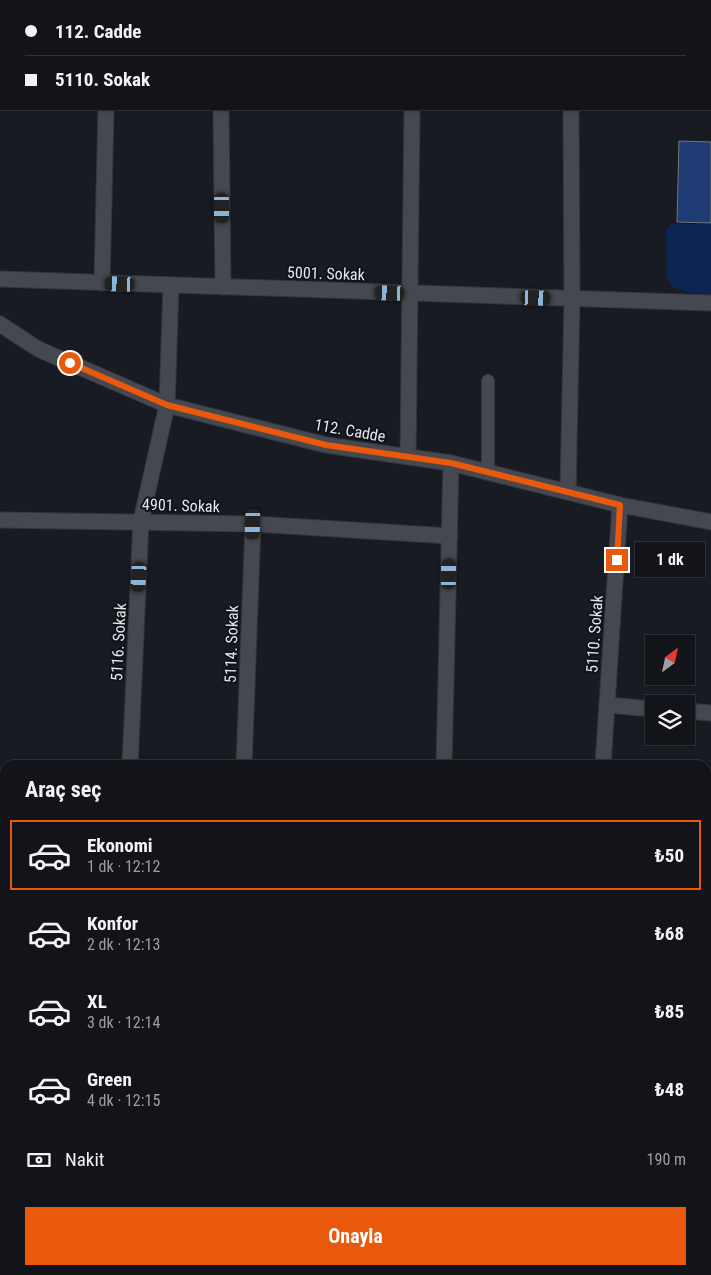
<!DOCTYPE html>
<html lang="tr">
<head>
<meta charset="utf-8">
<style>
	body { margin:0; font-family:"Roboto Condensed",sans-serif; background:#1f2126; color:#f1f3f6; height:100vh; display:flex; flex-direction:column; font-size:19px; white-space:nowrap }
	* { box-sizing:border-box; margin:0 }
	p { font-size:16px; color:#9c9ea2 }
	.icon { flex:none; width:28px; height:28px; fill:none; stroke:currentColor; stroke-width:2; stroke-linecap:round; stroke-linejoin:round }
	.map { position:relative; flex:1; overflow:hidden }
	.side { position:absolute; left:0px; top:760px; width:711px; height:515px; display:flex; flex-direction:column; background:#121419; border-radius:15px 15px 0 0; box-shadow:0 1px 4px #0004,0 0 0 1px #313338 }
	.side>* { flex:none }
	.banner { position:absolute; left:0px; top:0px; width:711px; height:110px; box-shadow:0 1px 4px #0004,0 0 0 1px #313338; display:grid; align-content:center; height:110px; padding:0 25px; background:#121419 }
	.needle { width:32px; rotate:33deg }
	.controls { position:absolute; left:645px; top:635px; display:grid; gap:10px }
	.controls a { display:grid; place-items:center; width:50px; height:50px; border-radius:0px; background:#121419; box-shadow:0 1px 4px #0004,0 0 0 1px #313338; font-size:25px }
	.end { position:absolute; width:22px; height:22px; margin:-11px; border:6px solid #ea580c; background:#fff; box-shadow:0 0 0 2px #fff }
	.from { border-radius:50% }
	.bubble { position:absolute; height:35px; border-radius:0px; background:#121419; box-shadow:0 1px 4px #0004,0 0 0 1px #313338; font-size:16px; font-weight:700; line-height:35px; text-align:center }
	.car { position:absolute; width:15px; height:30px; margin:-15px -8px; border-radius:6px; box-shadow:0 0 4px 1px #0007; background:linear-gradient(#222 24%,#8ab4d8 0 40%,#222 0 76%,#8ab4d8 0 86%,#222 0) }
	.banner b { display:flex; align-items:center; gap:18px; height:48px; font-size:19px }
	.banner b+b { border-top:1px solid #313338 }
	.banner i { width:12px; height:12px; background:#f1f3f6 }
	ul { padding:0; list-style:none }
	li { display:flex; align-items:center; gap:15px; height:70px; margin:0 10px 8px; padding:0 15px; border:2px solid transparent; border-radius:0px }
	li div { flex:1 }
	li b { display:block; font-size:19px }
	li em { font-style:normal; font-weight:700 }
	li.on { border-color:#ea580c }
	li>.icon { width:45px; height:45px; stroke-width:1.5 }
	h2 { padding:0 25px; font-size:22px; line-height:60px }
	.pay { display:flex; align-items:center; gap:12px; height:55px; padding:0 25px; font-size:19px }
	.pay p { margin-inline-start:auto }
	.cta { display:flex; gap:10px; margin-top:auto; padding:10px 25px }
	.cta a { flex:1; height:58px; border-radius:0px; background:#ea580c; color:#fff; font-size:20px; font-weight:700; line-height:58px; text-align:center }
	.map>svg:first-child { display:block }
</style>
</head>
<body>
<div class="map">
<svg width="711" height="1275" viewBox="0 0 711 1275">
	<rect width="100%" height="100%" fill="#181b21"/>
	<polygon fill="#0d2553" points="682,224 711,224 711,294 689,293 671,286 667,277 666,230 670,225"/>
	<polygon fill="#1e3b74" stroke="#73777e" points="679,141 711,142 711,223 677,222"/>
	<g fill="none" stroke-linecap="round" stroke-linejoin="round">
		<defs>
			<polyline id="lane" points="488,472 488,381"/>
			<g id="street">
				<polyline points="21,0 31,1"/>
				<polyline points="570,0 570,1"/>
				<polyline points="108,1 108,0"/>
				<polyline points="222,1 222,0"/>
				<polyline points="413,1 413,0"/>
				<polyline points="710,93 711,93"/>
				<polyline points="221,109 223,287"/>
				<polyline points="0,279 711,303"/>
				<polyline points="102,283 106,109"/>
				<polyline points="0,324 38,349 167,405 326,445 451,463 620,505 711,522"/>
				<polyline points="408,457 412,109"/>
				<polyline points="568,492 572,299 571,109"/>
				<polyline points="0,520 253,524 450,536"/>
				<polyline points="607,705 654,709"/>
				<polyline points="686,711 711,713"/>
				<polyline points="130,765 141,521 167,405 171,285"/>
				<polyline points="244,765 253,524"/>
				<polyline points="444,765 451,463"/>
				<polyline points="603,765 620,505"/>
				<polyline points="706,994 711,994"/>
				<polyline points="706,1191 711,1191"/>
				<polyline points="0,1274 36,1275"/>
				<polyline points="116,1275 116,1270"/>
				<polyline points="236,1275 236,1270"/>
				<polyline points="428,1275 428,1270"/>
				<polyline points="567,1275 567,1270"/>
			</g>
			<g id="secondary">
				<polyline points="0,827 5,827"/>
				<polyline points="706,837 711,837"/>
				<polyline points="0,868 5,868"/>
				<polyline points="706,897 711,897"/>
			</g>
		</defs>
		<use href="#lane" stroke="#35373c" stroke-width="14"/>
		<use href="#street" stroke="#35373c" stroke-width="17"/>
		<use href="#secondary" stroke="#35373c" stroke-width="17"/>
		<use href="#lane" stroke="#45494f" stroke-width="12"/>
		<use href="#street" stroke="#45494f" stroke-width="15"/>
		<use href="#secondary" stroke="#566784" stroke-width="15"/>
	</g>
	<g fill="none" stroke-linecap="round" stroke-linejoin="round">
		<polyline stroke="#ea580c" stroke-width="6" points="70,363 167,405 326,445 451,463 620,505 617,560"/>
	</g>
	<g text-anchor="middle" stroke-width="4" stroke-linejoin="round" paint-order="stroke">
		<g font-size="16" fill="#e3e5e9" stroke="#0f1218">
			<text transform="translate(326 273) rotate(2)" y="6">5001. Sokak</text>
			<text transform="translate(350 430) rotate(10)" y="6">112. Cadde</text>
			<text transform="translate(181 505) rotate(2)" y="6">4901. Sokak</text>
			<text transform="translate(594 634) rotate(-86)" y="6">5110. Sokak</text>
			<text transform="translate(118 642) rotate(-87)" y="6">5116. Sokak</text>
			<text transform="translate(231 644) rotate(-88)" y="6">5114. Sokak</text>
		</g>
	</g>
</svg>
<div class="controls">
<a><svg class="needle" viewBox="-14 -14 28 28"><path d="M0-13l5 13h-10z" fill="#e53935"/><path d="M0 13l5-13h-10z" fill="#9c9ea2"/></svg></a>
<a><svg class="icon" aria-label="layers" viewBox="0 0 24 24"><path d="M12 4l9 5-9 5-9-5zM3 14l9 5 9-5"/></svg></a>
</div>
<i class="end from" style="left:70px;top:363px"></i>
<i class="end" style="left:617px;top:560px"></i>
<div class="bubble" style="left:635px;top:542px;width:70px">1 dk</div>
<i class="car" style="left:222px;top:208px;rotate:180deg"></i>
<i class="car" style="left:120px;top:284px;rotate:272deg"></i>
<i class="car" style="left:390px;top:293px;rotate:272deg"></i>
<i class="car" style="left:536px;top:298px;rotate:92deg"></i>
<i class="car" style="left:253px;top:524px;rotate:182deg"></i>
<i class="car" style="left:449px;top:574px;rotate:1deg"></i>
<i class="car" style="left:139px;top:577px;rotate:183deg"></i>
<div class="banner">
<b><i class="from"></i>112. Cadde</b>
<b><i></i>5110. Sokak</b>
</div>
<section class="side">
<h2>Araç seç</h2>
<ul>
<li class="on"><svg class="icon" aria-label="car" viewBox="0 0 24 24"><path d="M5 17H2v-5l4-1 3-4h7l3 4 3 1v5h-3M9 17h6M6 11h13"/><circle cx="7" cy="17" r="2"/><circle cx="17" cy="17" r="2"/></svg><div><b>Ekonomi</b><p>1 dk · 12:12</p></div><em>₺50</em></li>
<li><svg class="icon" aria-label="car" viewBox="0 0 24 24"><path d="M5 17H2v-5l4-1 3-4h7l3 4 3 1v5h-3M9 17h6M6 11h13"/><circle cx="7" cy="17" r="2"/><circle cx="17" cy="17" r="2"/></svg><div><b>Konfor</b><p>2 dk · 12:13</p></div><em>₺68</em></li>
<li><svg class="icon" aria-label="car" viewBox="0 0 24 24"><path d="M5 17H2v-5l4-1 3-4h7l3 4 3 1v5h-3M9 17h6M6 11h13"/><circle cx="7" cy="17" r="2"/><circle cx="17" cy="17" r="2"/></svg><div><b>XL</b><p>3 dk · 12:14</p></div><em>₺85</em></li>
<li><svg class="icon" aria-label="car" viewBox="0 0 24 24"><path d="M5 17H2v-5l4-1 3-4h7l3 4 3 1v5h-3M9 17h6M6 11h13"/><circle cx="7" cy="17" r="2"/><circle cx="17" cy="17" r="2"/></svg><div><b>Green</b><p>4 dk · 12:15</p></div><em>₺48</em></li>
</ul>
<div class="pay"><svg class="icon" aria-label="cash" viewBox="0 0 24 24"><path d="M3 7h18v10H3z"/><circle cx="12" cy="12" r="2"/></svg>Nakit<p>190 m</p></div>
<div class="cta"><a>Onayla</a></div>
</section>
</div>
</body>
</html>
